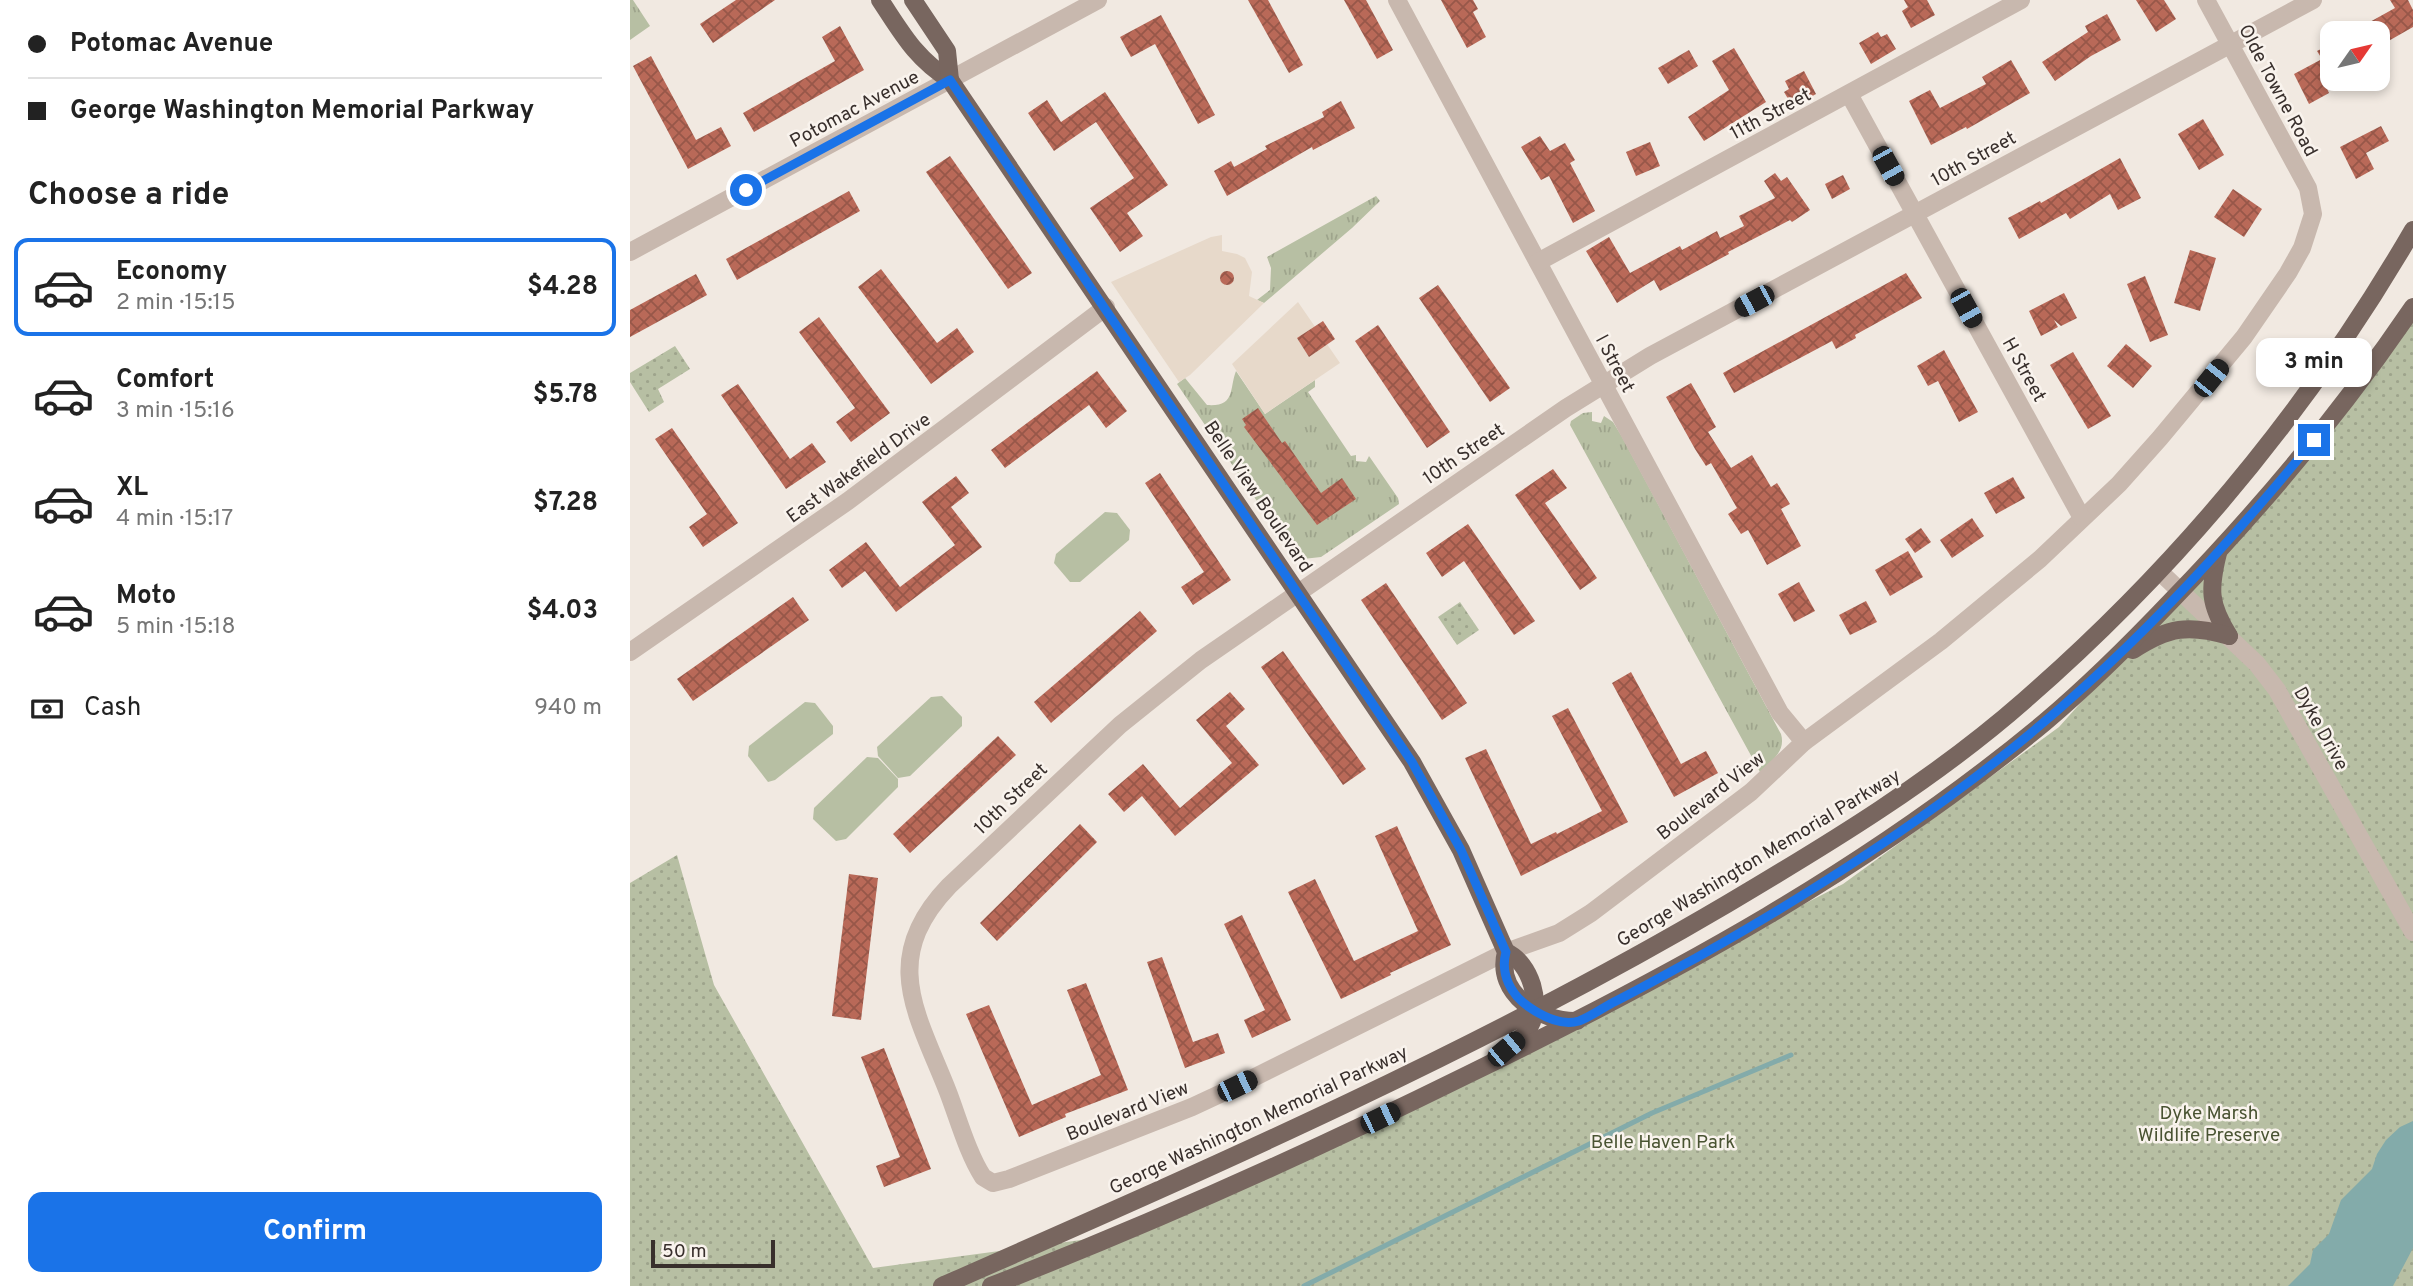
<!DOCTYPE html>
<html lang="en">
<head>
<meta charset="utf-8">
<style>
	body { margin:0; font-family:Overpass,sans-serif; background:#f2f2f2; color:#222; height:100vh; display:flex; flex-direction:column; font-size:26px; white-space:nowrap }
	* { box-sizing:border-box; margin:0 }
	p { font-size:23px; color:#767676 }
	.icon { flex:none; width:38px; height:38px; fill:none; stroke:currentColor; stroke-width:2; stroke-linecap:round; stroke-linejoin:round }
	.map { position:relative; flex:1; overflow:hidden }
	.drawer { display:flex; flex-direction:column; background:#fff; width:630px }
	.drawer>* { flex:none }
	.banner { display:grid; align-content:center; height:154px; padding:0 28px; background:#fff }
	.needle { width:46px; rotate:56deg }
	.buttons { position:absolute; left:1690px; top:21px; display:grid; gap:14px }
	.buttons a { display:grid; place-items:center; width:70px; height:70px; border-radius:14px; background:#fff; box-shadow:0 4px 10px #0003; font-size:35px }
	.scale { position:absolute; left:21px; bottom:18px; width:124px; box-sizing:border-box; padding-left:7px; border:4px solid #382f2c; border-top:0; font-size:19px; line-height:24px; white-space:nowrap; color:#382f2c; -webkit-text-stroke:5px #f9f3ed; paint-order:stroke }
	.end { position:absolute; width:32px; height:32px; margin:-16px; border:9px solid #1a73e8; background:#fff; box-shadow:0 0 0 4px #fff }
	.from { border-radius:50% }
	.bubble { position:absolute; height:49px; border-radius:14px; background:#fff; box-shadow:0 4px 10px #0003; font-size:23px; font-weight:700; line-height:49px; text-align:center }
	.car { position:absolute; width:21px; height:42px; margin:-21px -10px; border-radius:9px; box-shadow:0 0 5px 2px #0007; background:linear-gradient(#222 24%,#8ab4d8 0 40%,#222 0 76%,#8ab4d8 0 86%,#222 0) }
	.banner b { display:flex; align-items:center; gap:24px; height:66px; font-size:26px }
	.banner b+b { border-top:2px solid #e0e0e0 }
	.banner i { width:18px; height:18px; background:#222 }
	ul { padding:0; list-style:none }
	li { display:flex; align-items:center; gap:21px; height:98px; margin:0 14px 10px; padding:0 14px; border:4px solid transparent; border-radius:14px }
	li div { flex:1 }
	li b { display:block; font-size:26px }
	li em { font-style:normal; font-weight:700 }
	li.active { border-color:#1a73e8 }
	li>.icon { width:63px; height:63px; stroke-width:1.5 }
	h2 { padding:0 28px; font-size:32px; line-height:84px }
	.pay { display:flex; align-items:center; gap:18px; height:77px; padding:0 28px; font-size:26px }
	.pay p { margin-inline-start:auto }
	.action { display:flex; gap:14px; margin-top:auto; padding:14px 28px }
	.action a { flex:1; height:80px; border-radius:14px; background:#1a73e8; color:#fff; font-size:28px; font-weight:700; line-height:80px; text-align:center }
	main { display:flex; flex:1; min-height:0 }
	.map>svg:first-child { display:block }
</style>
</head>
<body>
<main>
<section class="drawer">
<div class="banner">
<b><i class="from"></i>Potomac Avenue</b>
<b><i></i>George Washington Memorial Parkway</b>
</div>
<h2>Choose a ride</h2>
<ul>
<li class="active"><svg class="icon" aria-label="car" viewBox="0 0 24 24"><path d="M5 17H2v-5l4-1 3-4h7l3 4 3 1v5h-3M9 17h6M6 11h13"/><circle cx="7" cy="17" r="2"/><circle cx="17" cy="17" r="2"/></svg><div><b>Economy</b><p>2 min · 15:15</p></div><em>$4.28</em></li>
<li><svg class="icon" aria-label="car" viewBox="0 0 24 24"><path d="M5 17H2v-5l4-1 3-4h7l3 4 3 1v5h-3M9 17h6M6 11h13"/><circle cx="7" cy="17" r="2"/><circle cx="17" cy="17" r="2"/></svg><div><b>Comfort</b><p>3 min · 15:16</p></div><em>$5.78</em></li>
<li><svg class="icon" aria-label="car" viewBox="0 0 24 24"><path d="M5 17H2v-5l4-1 3-4h7l3 4 3 1v5h-3M9 17h6M6 11h13"/><circle cx="7" cy="17" r="2"/><circle cx="17" cy="17" r="2"/></svg><div><b>XL</b><p>4 min · 15:17</p></div><em>$7.28</em></li>
<li><svg class="icon" aria-label="car" viewBox="0 0 24 24"><path d="M5 17H2v-5l4-1 3-4h7l3 4 3 1v5h-3M9 17h6M6 11h13"/><circle cx="7" cy="17" r="2"/><circle cx="17" cy="17" r="2"/></svg><div><b>Moto</b><p>5 min · 15:18</p></div><em>$4.03</em></li>
</ul>
<div class="pay"><svg class="icon" aria-label="cash" viewBox="0 0 24 24"><path d="M3 7h18v10H3z"/><circle cx="12" cy="12" r="2"/></svg>Cash<p>940 m</p></div>
<div class="action"><a>Confirm</a></div>
</section>
<div class="map">
<svg width="1783" height="1286" viewBox="0 0 1783 1286">
	<defs>
		<pattern id="grass-tufts" width="24" height="20" patternUnits="userSpaceOnUse" patternTransform="scale(1.75)"><rect width="24" height="20" fill="#b7bfa3"/><path d="M3 7l-1-3M5 7V3M7 7l1-3M15 17l-1-3M17 17v-4M19 17l1-3" fill="none" stroke="#9ea48c"/></pattern>
		<pattern id="park-dots" width="8" height="8" patternUnits="userSpaceOnUse" patternTransform="scale(1.75)"><rect width="8" height="8" fill="#b7bfa3"/><path d="M2 2h.1M6 6h.1" fill="none" stroke="#9ea48c" stroke-width="1.8" stroke-linecap="round"/></pattern>
		<pattern id="building-cross-hatch" width="8" height="8" patternUnits="userSpaceOnUse" patternTransform="scale(1.75)"><rect width="8" height="8" fill="#b96958"/><path d="M0 0l8 8M0 8l8-8" fill="none" stroke="#975749"/></pattern>
	</defs>
	<rect width="100%" height="100%" fill="#f1e9e1"/>
	<g fill="url(#grass-tufts)">
		<polygon points="0,0 3,0 20,26 0,40"/>
		<polygon points="746,196 750,201 722,228 634,303 627,300 640,290 641,268 637,257"/>
		<path d="M606,371L635,414L685,380V387L678,392L721,456L726,455V461L736,462L739,456L768,498L769,504L691,557L673,559L661,551L547,384L555,378L577,405C606,407 599,389 606,371Z"/>
		<path d="M962,412V421L971,423L974,416L983,422L991,435L1151,734C1156,751 1142,761 1130,772L940,425L941,421L953,413Z"/>
	</g>
	<g fill="url(#park-dots)">
		<polygon points="1783,302 1783,1286 0,1286 0,883 47,855 84,985 243,1268 488,1235 916,1037 1213,884 1429,727 1550,592 1740,368"/>
		<polygon points="45,346 60,369 28,389 34,402 19,412 0,382 0,373"/>
		<polygon points="830,602 849,630 827,645 808,617"/>
	</g>
	<g fill="#b7bfa3">
		<polygon points="475,512 487,513 500,530 499,540 450,582 440,582 424,563 426,554"/>
		<polygon points="312,696 332,717 332,726 280,776 268,778 248,756 247,747 301,697"/>
		<polygon points="175,702 185,703 203,726 203,734 145,780 138,782 118,756 119,746"/>
		<polygon points="237,757 248,758 268,779 268,787 216,839 206,841 183,819 184,808"/>
	</g>
	<g fill="#e7d9ca">
		<polygon points="592,235 592,251 607,254 615,258 622,272 619,296 634,303 560,375 549,382 481,282 581,237"/>
		<polygon points="668,302 710,363 635,414 602,364"/>
	</g>
	<polygon fill="#83abaa" points="1783,1121 1783,1248 1763,1286 1658,1286 1680,1264 1683,1250 1699,1234 1711,1200 1742,1169 1747,1154 1756,1140 1770,1127"/>
	<g fill="none" stroke-linecap="round" stroke-linejoin="round">
		<polyline stroke="#83abaa" stroke-width="5" points="674,1286 1022,1113 1161,1055"/>
	</g>
	<g fill="url(#building-cross-hatch)">
		<polygon points="106,0 145,0 83,43 70,24"/>
		<polygon points="618,0 638,0 673,65 659,73"/>
		<polygon points="714,0 736,0 763,50 747,59"/>
		<polygon points="811,0 843,0 848,9 843,12 856,37 837,48"/>
		<polygon points="1274,0 1297,0 1305,15 1281,28 1272,11 1278,7"/>
		<polygon points="1506,0 1534,0 1546,19 1526,32"/>
		<polygon points="1760,0 1778,0 1783,10 1783,27 1748,47 1748,33 1720,33 1765,8"/>
		<polygon points="1477,14 1491,40 1461,56 1425,81 1412,62 1458,32 1455,26"/>
		<polygon points="531,15 585,115 568,124 525,44 501,57 490,37"/>
		<polygon points="210,26 234,70 124,132 113,113 205,61 192,37"/>
		<polygon points="1248,32 1251,37 1257,34 1266,49 1241,64 1229,43"/>
		<polygon points="1703,43 1703,80 1702,78 1694,82 1699,93 1679,104 1664,74 1692,59 1687,51"/>
		<polygon points="1104,48 1136,102 1074,141 1058,117 1099,90 1082,61"/>
		<polygon points="1059,50 1068,66 1038,84 1028,68"/>
		<polygon points="21,56 66,140 91,127 101,146 58,169 3,66"/>
		<polygon points="1381,60 1400,93 1337,129 1336,127 1301,145 1279,101 1300,90 1310,108 1356,84 1352,77"/>
		<polygon points="1174,71 1186,94 1163,107 1154,92 1159,89 1155,81"/>
		<polygon points="475,92 538,185 497,213 513,236 490,252 460,208 504,178 466,122 424,151 398,113 417,100 431,122"/>
		<polygon points="711,101 725,128 683,150 682,147 597,196 584,171 601,161 604,167 637,149 635,146 694,117 692,112"/>
		<polygon points="1573,119 1594,155 1569,170 1548,134"/>
		<polygon points="1751,126 1759,141 1736,153 1744,169 1726,179 1710,147"/>
		<polygon points="910,136 920,151 935,143 945,160 940,163 965,211 943,223 919,176 911,180 891,147"/>
		<polygon points="1020,142 1030,166 1006,176 996,152"/>
		<polygon points="320,156 402,273 378,289 296,172"/>
		<polygon points="1490,158 1511,198 1488,210 1480,194 1440,219 1436,213 1389,239 1378,218 1410,201 1411,203"/>
		<polygon points="1145,173 1151,181 1157,177 1180,210 1162,222 1160,220 1098,252 1099,254 1030,291 1024,280 987,303 956,251 979,237 1000,273 1050,246 1052,250 1087,231 1090,238 1114,226 1109,216 1145,198 1134,181"/>
		<polygon points="1213,175 1220,189 1202,199 1195,184"/>
		<polygon points="1603,189 1632,209 1614,237 1584,217"/>
		<polygon points="219,191 230,211 107,280 96,259"/>
		<polygon points="1560,250 1586,258 1570,311 1544,303"/>
		<polygon points="251,269 307,343 327,328 344,352 301,384 228,287"/>
		<circle cx="597" cy="278" r="7"/>
		<polygon points="1276,273 1292,298 1225,335 1226,338 1206,349 1202,341 1104,393 1093,373"/>
		<polygon points="66,274 77,295 0,337 0,310"/>
		<polygon points="1515,276 1538,335 1520,342 1497,284"/>
		<polygon points="808,285 880,388 860,402 789,298"/>
		<polygon points="1434,293 1447,318 1431,326 1424,320 1428,327 1411,336 1399,311"/>
		<polygon points="189,317 260,413 221,442 206,422 225,408 169,332"/>
		<polygon points="693,321 705,339 679,357 667,338"/>
		<polygon points="748,325 820,432 797,448 725,341"/>
		<polygon points="1496,344 1522,366 1503,388 1477,366"/>
		<polygon points="1314,350 1348,412 1329,422 1308,381 1298,386 1287,366"/>
		<polygon points="1443,352 1481,416 1458,429 1420,365"/>
		<polygon points="467,371 497,411 476,428 459,405 375,468 361,450"/>
		<polygon points="1061,383 1086,427 1078,432 1101,468 1122,455 1141,487 1147,483 1160,504 1151,509 1171,546 1137,565 1118,530 1111,534 1098,514 1107,508 1081,463 1076,466 1065,449 1036,397"/>
		<polygon points="108,384 160,459 182,443 196,462 156,489 91,395"/>
		<polygon points="628,408 652,443 655,441 691,493 712,478 726,499 687,525 614,427 616,425 612,419"/>
		<polygon points="42,428 108,523 73,547 59,527 77,514 25,439"/>
		<polygon points="923,469 937,488 915,503 967,578 950,590 885,495"/>
		<polygon points="530,473 601,580 563,605 551,587 574,572 515,483"/>
		<polygon points="326,476 339,493 321,507 352,547 266,612 235,571 212,588 199,570 236,542 270,587 325,545 292,502"/>
		<polygon points="1383,477 1395,498 1366,514 1354,493"/>
		<polygon points="1342,518 1354,536 1322,558 1310,540"/>
		<polygon points="838,524 905,621 884,635 834,561 812,577 796,553"/>
		<polygon points="1291,528 1301,542 1285,553 1275,539"/>
		<polygon points="1278,551 1293,577 1260,596 1245,570"/>
		<polygon points="1169,582 1185,611 1164,622 1148,594"/>
		<polygon points="756,583 837,703 812,720 731,600"/>
		<polygon points="163,597 179,620 63,701 47,679"/>
		<polygon points="1236,601 1247,622 1220,635 1209,615"/>
		<polygon points="510,611 527,631 421,723 404,702"/>
		<polygon points="653,651 736,769 713,785 631,667"/>
		<polygon points="1001,672 1051,764 1076,751 1088,773 1044,797 982,683"/>
		<polygon points="600,692 615,709 596,726 629,765 545,836 512,796 494,812 478,794 513,764 550,808 602,763 566,720"/>
		<polygon points="938,708 998,822 891,876 835,758 856,749 901,844 926,832 927,834 972,811 922,716"/>
		<polygon points="368,736 386,755 280,853 263,834"/>
		<polygon points="450,824 467,842 367,941 350,923"/>
		<polygon points="767,826 821,945 760,973 761,975 711,999 658,892 685,879 724,961 788,931 745,836"/>
		<polygon points="219,874 248,878 231,1020 202,1016"/>
		<polygon points="612,915 661,1020 622,1038 614,1020 635,1010 594,924"/>
		<polygon points="532,957 563,1042 588,1033 595,1053 555,1068 517,962"/>
		<polygon points="456,983 498,1090 435,1114 436,1117 389,1137 336,1014 359,1005 402,1105 471,1075 437,990"/>
		<polygon points="254,1048 301,1169 254,1187 246,1166 270,1157 231,1057"/>
	</g>
	<g fill="none" stroke-linecap="round" stroke-linejoin="round">
		<g stroke="#c8b8ae" stroke-width="18">
			<polyline points="767,0 1150,713 1174,742"/>
			<path d="M1576,0L1678,188L1683,214L1672,248L1658,273L1614,337L1530,438L1489,484L1410,559L1311,641L1174,742L1121,792L961,913L929,933L876,952L607,1086L562,1107L379,1179L363,1183L353,1177C338,1154 328,1118 318,1092C287,1013 249,959 319,886L490,725L571,660L936,408L1020,356L1683,0"/>
			<polyline points="1219,94 1452,518"/>
			<polyline points="0,252 468,0"/>
			<polyline points="908,262 1391,0"/>
			<polyline points="1530,572 1627,664 1647,690 1783,932"/>
			<polyline points="0,652 218,501 476,307"/>
		</g>
		<g stroke="#78665f" stroke-width="18">
			<path d="M250,0C272,33 285,58 320,80L782,762L831,850L876,952C865,994 910,1022 947,1021"/>
			<polyline points="283,0 317,51 320,80"/>
			<path d="M1588,553C1579,589 1579,604 1599,636"/>
			<path d="M1503,650C1538,627 1559,624 1599,636"/>
			<path d="M876,952C901,963 913,1004 899,1028C895,1036 886,1041 879,1047"/>
			<path d="M312,1286C578,1169 846,1052 1097,904C1200,843 1304,780 1395,700C1551,564 1679,409 1783,230"/>
			<path d="M361,1286C523,1223 681,1152 837,1075C1044,974 1237,870 1415,722C1460,684 1502,642 1542,600C1630,509 1712,412 1783,307"/>
		</g>
	</g>
	<g fill="none" stroke-linecap="round" stroke-linejoin="round">
		<path stroke="#1a73e8" stroke-width="9" d="M116,190L320,80L782,762L831,850L876,952C870,974 881,995 899,1007C912,1016 932,1026 949,1021C960,1017 971,1009 982,1003C1010,989 1038,973 1066,958C1204,880 1338,793 1455,686C1538,611 1613,527 1684,440"/>
	</g>
	<g text-anchor="middle" stroke-width="5" stroke-linejoin="round" paint-order="stroke">
		<g font-size="19" fill="#382f2c" stroke="#f9f3ed">
			<text transform="translate(1649 90) rotate(62)" y="7">Olde Towne Road</text>
			<text transform="translate(224 108) rotate(-28)" y="7">Potomac Avenue</text>
			<text transform="translate(1140 113) rotate(-28)" y="7">11th Street</text>
			<text transform="translate(1343 158) rotate(-29)" y="7">10th Street</text>
			<text transform="translate(986 363) rotate(62)" y="7">I Street</text>
			<text transform="translate(1395 369) rotate(61)" y="7">H Street</text>
			<text transform="translate(833 453) rotate(-34)" y="7">10th Street</text>
			<text transform="translate(228 467) rotate(-36)" y="7">East Wakefield Drive</text>
			<text transform="translate(629 496) rotate(56)" y="7">Belle View Boulevard</text>
			<text transform="translate(1692 728) rotate(61)" y="7">Dyke Drive</text>
			<text transform="translate(1080 795) rotate(-38)" y="7">Boulevard View</text>
			<text transform="translate(380 798) rotate(-44)" y="7">10th Street</text>
			<text transform="translate(1128 857) rotate(-31)" y="7">George Washington Memorial Parkway</text>
			<text transform="translate(497 1110) rotate(-22)" y="7">Boulevard View</text>
			<text transform="translate(628 1119) rotate(-25)" y="7">George Washington Memorial Parkway</text>
		</g>
		<g font-size="19" fill="#495332" stroke="#f9f3ed">
			<text x="1579" y="1119">Dyke Marsh<tspan x="1579" dy="22">Wildlife Preserve</tspan></text>
			<text x="1033" y="1148">Belle Haven Park</text>
		</g>
	</g>
</svg>
<div class="buttons">
<a><svg class="needle" viewBox="-14 -14 28 28"><path d="M0-13l5 13h-10z" fill="#e53935"/><path d="M0 13l5-13h-10z" fill="#767676"/></svg></a>
</div>
<div class="scale">50 m</div>
<i class="end from" style="left:116px;top:190px"></i>
<i class="end" style="left:1684px;top:440px"></i>
<div class="bubble" style="left:1626px;top:338px;width:116px">3 min</div>
<i class="car" style="left:1258px;top:166px;rotate:151deg"></i>
<i class="car" style="left:1124px;top:301px;rotate:242deg"></i>
<i class="car" style="left:1336px;top:308px;rotate:151deg"></i>
<i class="car" style="left:1581px;top:378px;rotate:39deg"></i>
<i class="car" style="left:876px;top:1049px;rotate:50deg"></i>
<i class="car" style="left:607px;top:1086px;rotate:64deg"></i>
<i class="car" style="left:750px;top:1118px;rotate:64deg"></i>
</div>
</main>
</body>
</html>
